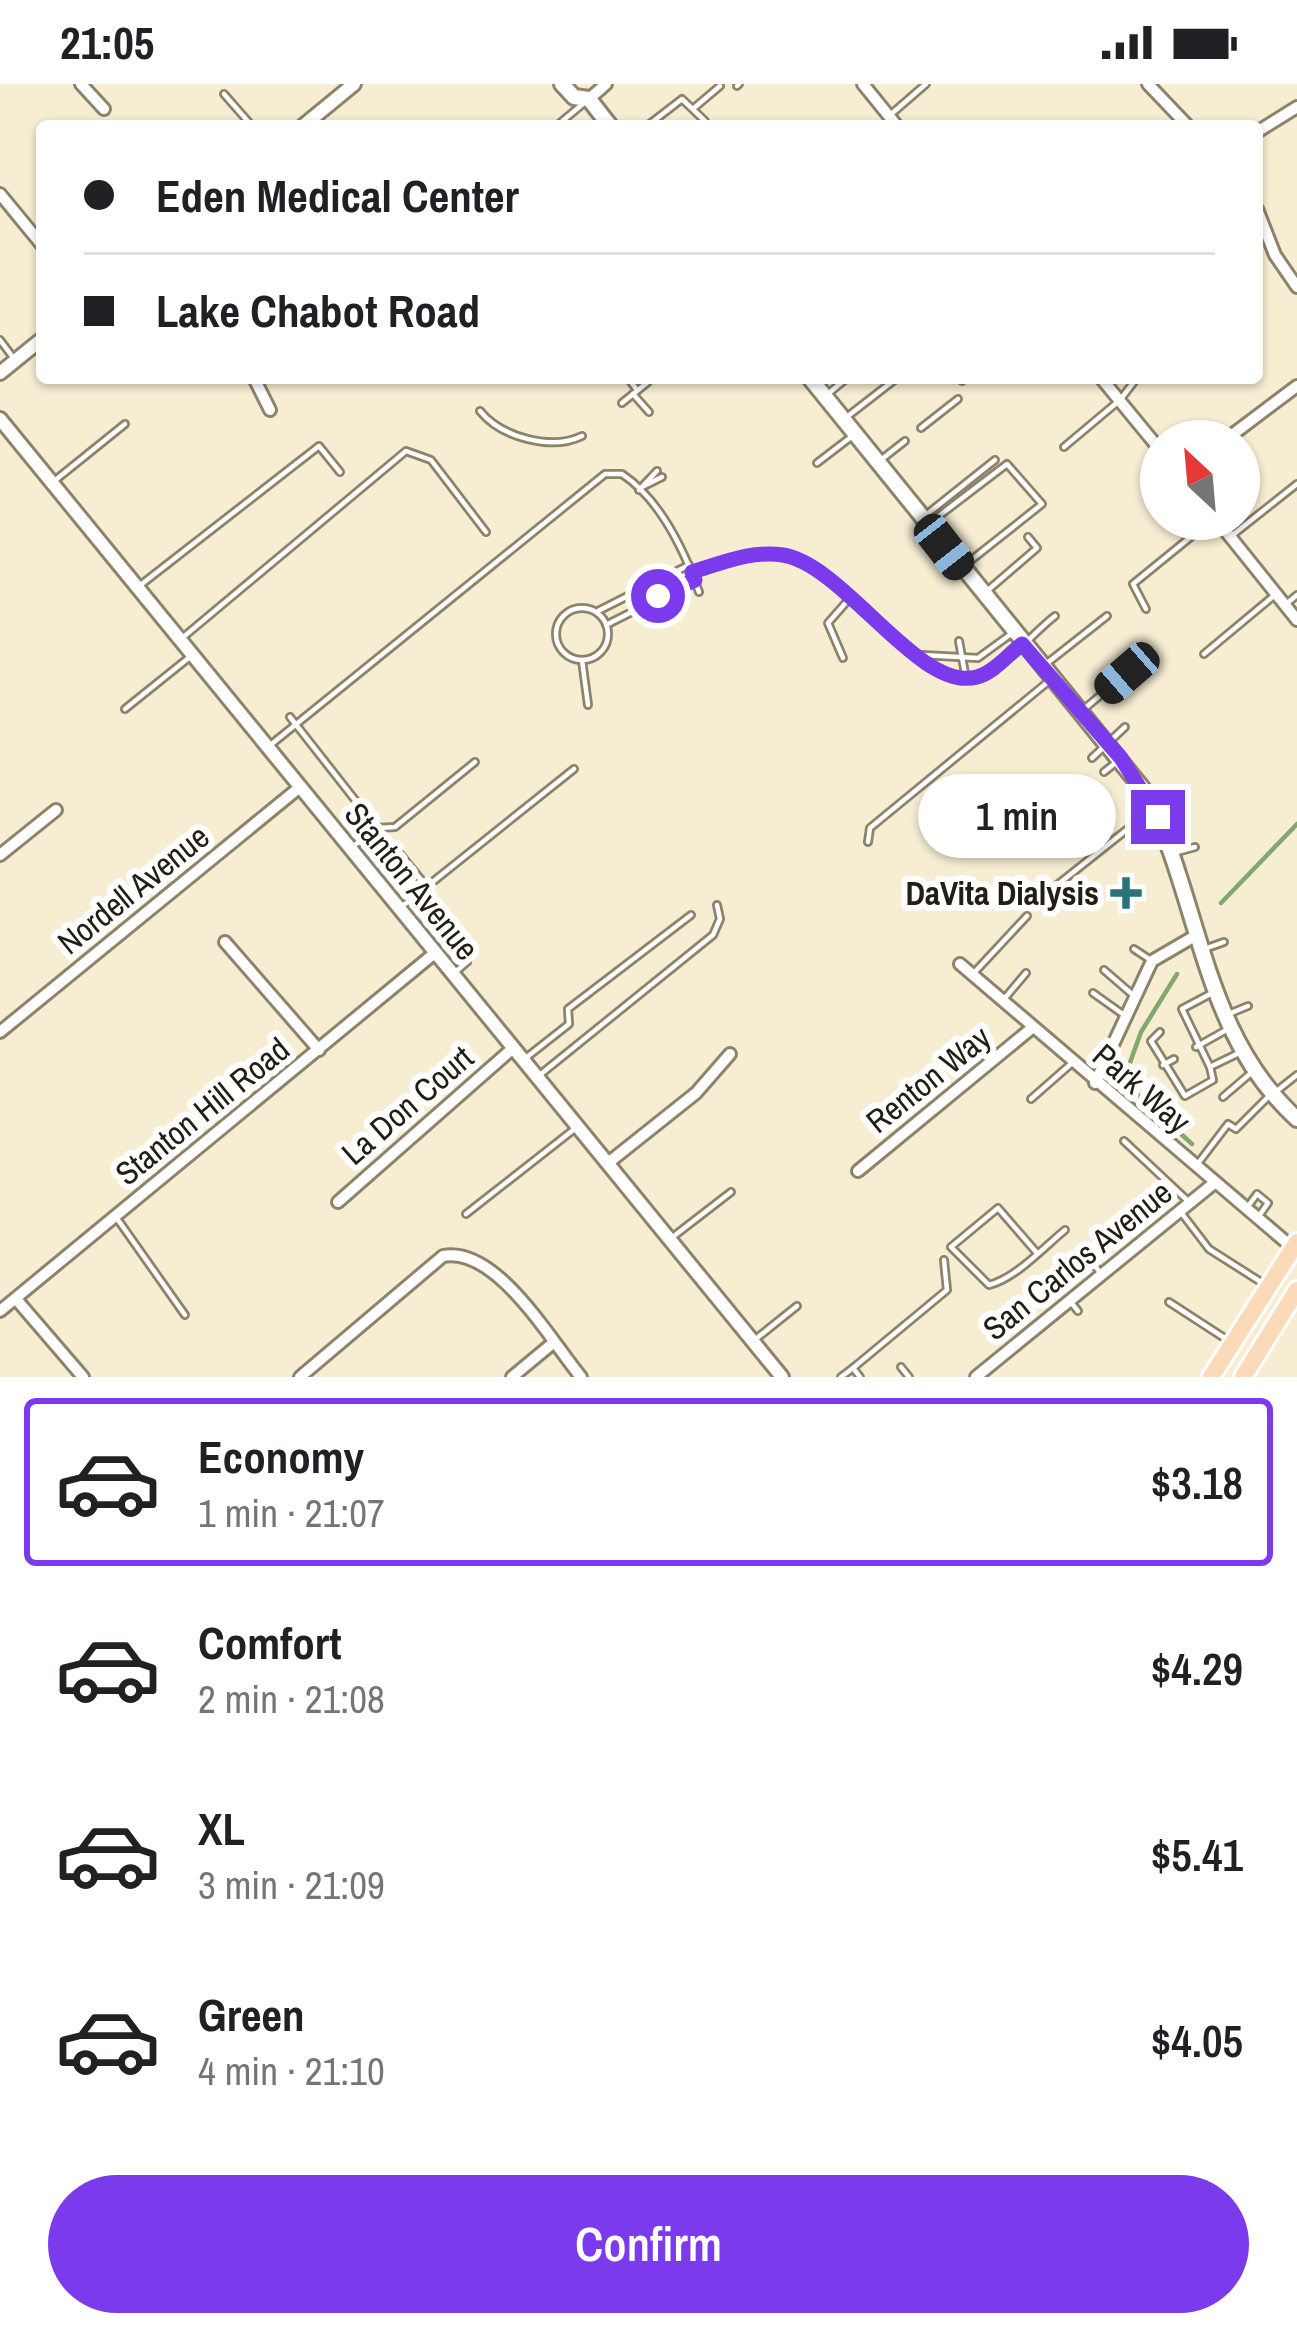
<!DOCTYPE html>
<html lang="en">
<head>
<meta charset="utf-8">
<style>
	body { margin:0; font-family:"Archivo Narrow",sans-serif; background:#f6f6f6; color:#202124; height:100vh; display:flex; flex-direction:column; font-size:45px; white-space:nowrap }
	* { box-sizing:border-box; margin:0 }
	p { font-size:39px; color:#757577 }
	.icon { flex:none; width:66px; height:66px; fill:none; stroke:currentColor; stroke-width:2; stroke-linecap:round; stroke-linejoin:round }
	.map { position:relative; height:1293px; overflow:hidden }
	.details { display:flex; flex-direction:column; background:#fff; flex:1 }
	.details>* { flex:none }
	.guide { position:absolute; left:36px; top:36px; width:1227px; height:264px; border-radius:12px; box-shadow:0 3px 9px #0004; display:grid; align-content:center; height:264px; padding:0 48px; background:#fff }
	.needle { width:78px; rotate:334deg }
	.controls { position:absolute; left:1140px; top:336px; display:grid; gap:24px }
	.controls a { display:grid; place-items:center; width:120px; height:120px; border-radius:50%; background:#fff; box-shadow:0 3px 9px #0004; font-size:60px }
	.end { position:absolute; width:54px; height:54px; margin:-27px; border:15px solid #7c3aed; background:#fff; box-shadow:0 0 0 6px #fff }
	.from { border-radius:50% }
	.bubble { position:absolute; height:84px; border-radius:42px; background:#fff; box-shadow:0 3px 9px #0004; font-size:39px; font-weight:600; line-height:84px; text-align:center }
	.car { position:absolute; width:36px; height:72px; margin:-36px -18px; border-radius:15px; box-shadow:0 0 9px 3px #0007; background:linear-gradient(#222 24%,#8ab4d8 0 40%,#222 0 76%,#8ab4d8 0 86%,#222 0) }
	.guide b { display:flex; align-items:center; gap:42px; height:114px; font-size:45px }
	.guide b+b { border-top:3px solid #e0e0e0 }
	.guide i { width:30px; height:30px; background:#202124 }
	ul { padding:21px 0 0; list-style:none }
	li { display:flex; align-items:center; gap:36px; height:168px; margin:0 24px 18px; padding:0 24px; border:6px solid transparent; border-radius:12px }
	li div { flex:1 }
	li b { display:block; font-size:45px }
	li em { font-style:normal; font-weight:600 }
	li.selected { border-color:#7c3aed }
	li>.icon { width:108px; height:108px; stroke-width:1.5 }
	.primary-button { display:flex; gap:24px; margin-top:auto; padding:24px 48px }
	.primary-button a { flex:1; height:138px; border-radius:72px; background:#7c3aed; color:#fff; font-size:48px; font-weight:600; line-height:138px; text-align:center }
	.status { display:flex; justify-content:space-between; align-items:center; height:84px; padding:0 60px; background:#fff; direction:ltr }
	.status svg { height:33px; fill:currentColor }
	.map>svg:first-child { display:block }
</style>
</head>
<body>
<div class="status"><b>21:05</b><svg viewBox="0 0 49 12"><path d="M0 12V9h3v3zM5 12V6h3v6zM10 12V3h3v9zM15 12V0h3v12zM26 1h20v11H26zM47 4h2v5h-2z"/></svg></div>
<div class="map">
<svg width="1297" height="1293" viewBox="0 0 1297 1293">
	<rect width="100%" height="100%" fill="#f7edd3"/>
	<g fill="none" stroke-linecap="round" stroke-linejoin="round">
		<g stroke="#83a86e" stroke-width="4.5">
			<polyline points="1221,819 1297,740"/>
			<polyline points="1177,890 1141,948 1127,987 1137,1010 1192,1060"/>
		</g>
		<defs>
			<g id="service">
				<polyline points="737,2 739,0"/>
				<polyline points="224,10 252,42"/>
				<polyline points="694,24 720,2"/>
				<polyline points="889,32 926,0"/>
				<polyline points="560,39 584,19"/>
				<polyline points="647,42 682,15 705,37 698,42"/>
				<polyline points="719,42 724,42"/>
				<polyline points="0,256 12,272"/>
				<polyline points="628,294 637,306"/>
				<polyline points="962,297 965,294"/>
				<polyline points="829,309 847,294"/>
				<polyline points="633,310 649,328"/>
				<polyline points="622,319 648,298"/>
				<path d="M480,327C501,353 551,367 582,352"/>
				<polyline points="848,332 897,294"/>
				<polyline points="921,344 958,315"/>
				<polyline points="1064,363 1120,316 1137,294"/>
				<polyline points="882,375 905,357"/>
				<polyline points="817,379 851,353"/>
				<polyline points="53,398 125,340"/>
				<polyline points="644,402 662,393"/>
				<polyline points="1150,403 1161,393"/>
				<polyline points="639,406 657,387"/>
				<polyline points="926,431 995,376"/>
				<polyline points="931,438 1007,380 1042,420 965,481"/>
				<polyline points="1195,449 1214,435"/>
				<polyline points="1230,453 1297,400"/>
				<path d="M692,488C721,479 751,466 783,471C845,481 917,606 974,594C1003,588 1031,550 1055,532"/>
				<polyline points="138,503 319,362 340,388"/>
				<polyline points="987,507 1037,464 1028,453"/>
				<polyline points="1285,521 1297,511"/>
				<circle cx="582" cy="550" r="26"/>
				<polyline points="1146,525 1133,500 1192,452"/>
				<polyline points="598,527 689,481"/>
				<polyline points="606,541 695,496"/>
				<polyline points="181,555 406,367 431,376 486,448"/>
				<polyline points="959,557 966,595"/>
				<polyline points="1204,570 1276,510"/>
				<polyline points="922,571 978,574 1011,550"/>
				<polyline points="843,574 828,539 850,514"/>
				<polyline points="582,576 588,621"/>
				<polyline points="1046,580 1107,532"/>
				<polyline points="125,625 191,572"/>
				<polyline points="1084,625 1127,589"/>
				<polyline points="290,633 377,744 351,764"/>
				<path d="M268,663L605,390H622C661,416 684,466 699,508"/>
				<polyline points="1092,674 1125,643"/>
				<polyline points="1104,688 1119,676"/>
				<polyline points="377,744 395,743 475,678"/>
				<polyline points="868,758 870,744 1049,597"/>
				<polyline points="395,764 427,803"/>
				<polyline points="1177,768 1195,763"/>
				<polyline points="1042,813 1149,728"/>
				<polyline points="400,824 574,685"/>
				<polyline points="1207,864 1224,858"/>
				<polyline points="1134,865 1149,875"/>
				<polyline points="1104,886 1133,911"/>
				<polyline points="453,890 467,878"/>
				<polyline points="972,891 1027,832"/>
				<polyline points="1214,908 1182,925 1210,983 1239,969"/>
				<polyline points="1093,909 1124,931"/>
				<polyline points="1005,914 1026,889"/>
				<polyline points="1231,929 1248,922"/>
				<polyline points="1160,948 1151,957 1185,1012 1213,996 1210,983"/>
				<polyline points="1196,963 1228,945"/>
				<polyline points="527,973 569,940 568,925 691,831"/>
				<polyline points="1163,981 1174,975"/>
				<polyline points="541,990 713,851 720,835 717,821"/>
				<polyline points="1278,1006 1297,991"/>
				<polyline points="1223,1013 1251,989"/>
				<polyline points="1031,1015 1072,979"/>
				<polyline points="1124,1057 1189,1118"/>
				<polyline points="1196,1082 1228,1040 1236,1045 1268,1013"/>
				<polyline points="1249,1121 1257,1110 1268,1119 1259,1132"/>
				<polyline points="466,1130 577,1043"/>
				<polyline points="1183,1131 1209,1165 1264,1200"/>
				<polyline points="116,1133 185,1231"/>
				<polyline points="674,1152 731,1108"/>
				<path d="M1037,1169L998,1124L951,1163L989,1201C1016,1194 1043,1164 1065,1146"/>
				<polyline points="1093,1179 1101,1190"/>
				<polyline points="1069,1216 1078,1227"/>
				<polyline points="1169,1218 1229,1257"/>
				<polyline points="757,1254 797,1222"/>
				<polyline points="901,1283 909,1293"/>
				<polyline points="853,1284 947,1206 944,1176"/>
				<polyline points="841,1293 853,1284 860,1293"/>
			</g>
			<g id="minor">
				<polyline points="81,0 104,25"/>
				<polyline points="863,0 897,42"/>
				<polyline points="1148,0 1188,42"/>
				<polyline points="589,15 606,0"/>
				<polyline points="1257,48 1297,23"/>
				<polyline points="0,110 42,161"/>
				<polyline points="1257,125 1275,171 1297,203"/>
				<polyline points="254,294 270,326"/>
				<polyline points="1101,294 1161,367"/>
				<polyline points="1224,357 1297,302"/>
				<polyline points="1216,435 1297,536"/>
				<polyline points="0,771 56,726"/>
				<polyline points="225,858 319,966"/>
				<polyline points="960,880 1293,1164"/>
				<polyline points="0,948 300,703"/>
				<polyline points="1095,999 1152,877 1195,852"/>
				<polyline points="608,1079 696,1009 730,970"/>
				<polyline points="858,1087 1032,944"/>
				<polyline points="338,1118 512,965"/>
				<polyline points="16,1215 83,1293"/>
				<polyline points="0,1227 436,868"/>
				<path d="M300,1293L443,1172C496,1162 549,1254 581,1293"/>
				<polyline points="512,1293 553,1259"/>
				<polyline points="976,1293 1213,1100"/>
			</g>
			<g id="tertiary">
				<polyline points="303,42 354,0"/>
				<polyline points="0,289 42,255"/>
				<polyline points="0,335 782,1293"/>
			</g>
			<g id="secondary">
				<polyline points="562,0 574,13 589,15 610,42"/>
				<path d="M810,294L1146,709C1201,817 1201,948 1297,1035"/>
			</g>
			<g id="primary">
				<polyline points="1211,1293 1297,1158"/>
				<polyline points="1243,1293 1297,1206"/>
			</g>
		</defs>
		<use href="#service" stroke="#8c836b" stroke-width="10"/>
		<use href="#minor" stroke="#8c836b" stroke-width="16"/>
		<use href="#tertiary" stroke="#8c836b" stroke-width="18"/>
		<use href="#secondary" stroke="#8c836b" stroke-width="20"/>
		<use href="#primary" stroke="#fff" stroke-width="22"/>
		<use href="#service" stroke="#fff" stroke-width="4.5"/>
		<use href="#minor" stroke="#fff" stroke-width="10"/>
		<use href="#tertiary" stroke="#fff" stroke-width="12"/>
		<use href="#secondary" stroke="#fff" stroke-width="14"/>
		<use href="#primary" stroke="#fbdab9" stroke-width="16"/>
	</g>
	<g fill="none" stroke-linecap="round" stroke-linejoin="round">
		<path stroke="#7c3aed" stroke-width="15" d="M658,512L695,496L692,488C722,479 752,466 783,471C845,481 919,609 977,593C993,589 1008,571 1022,560L1121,674L1158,733"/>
	</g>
	<path fill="#287278" stroke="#fff" stroke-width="4.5" d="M1120 791h12v12h12v12h-12v12h-12v-12h-12v-12h12z"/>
	<g text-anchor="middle" stroke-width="12" stroke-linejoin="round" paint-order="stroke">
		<g font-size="33" fill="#221e15" stroke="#fff">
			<text transform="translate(412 797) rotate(51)" y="12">Stanton Avenue</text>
			<text transform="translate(133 805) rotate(-39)" y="12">Nordell Avenue</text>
			<text transform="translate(928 995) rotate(-39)" y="12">Renton Way</text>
			<text transform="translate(1142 1004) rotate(41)" y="12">Park Way</text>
			<text transform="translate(407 1021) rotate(-41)" y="12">La Don Court</text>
			<text transform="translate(202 1027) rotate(-39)" y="12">Stanton Hill Road</text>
			<text transform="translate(1077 1176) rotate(-39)" y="12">San Carlos Avenue</text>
		</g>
		<g font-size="33" font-weight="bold" fill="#221e15" stroke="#fff" text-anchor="end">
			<text x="1099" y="821">DaVita Dialysis</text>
		</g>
	</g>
</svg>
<div class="controls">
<a><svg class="needle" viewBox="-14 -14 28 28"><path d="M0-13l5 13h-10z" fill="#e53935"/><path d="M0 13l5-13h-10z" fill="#757577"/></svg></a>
</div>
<i class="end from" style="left:658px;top:512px"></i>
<i class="end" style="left:1158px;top:733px"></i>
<div class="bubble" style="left:918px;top:690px;width:198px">1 min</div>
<i class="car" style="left:944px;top:463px;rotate:142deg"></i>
<i class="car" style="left:1127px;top:589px;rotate:229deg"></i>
<div class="guide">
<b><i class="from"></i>Eden Medical Center</b>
<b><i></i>Lake Chabot Road</b>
</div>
</div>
<section class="details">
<ul>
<li class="selected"><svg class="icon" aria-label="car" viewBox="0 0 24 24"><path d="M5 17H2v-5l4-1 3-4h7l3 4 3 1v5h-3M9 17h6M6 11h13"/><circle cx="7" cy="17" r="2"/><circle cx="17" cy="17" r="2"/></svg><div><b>Economy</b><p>1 min · 21:07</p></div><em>$3.18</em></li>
<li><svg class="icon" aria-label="car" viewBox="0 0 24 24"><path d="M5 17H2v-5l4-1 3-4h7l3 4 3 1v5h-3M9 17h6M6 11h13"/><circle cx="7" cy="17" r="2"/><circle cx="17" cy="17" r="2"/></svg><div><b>Comfort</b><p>2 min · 21:08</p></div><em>$4.29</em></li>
<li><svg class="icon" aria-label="car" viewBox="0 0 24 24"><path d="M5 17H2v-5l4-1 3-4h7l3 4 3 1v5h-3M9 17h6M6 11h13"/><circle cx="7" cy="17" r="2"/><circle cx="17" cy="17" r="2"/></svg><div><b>XL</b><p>3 min · 21:09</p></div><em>$5.41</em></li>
<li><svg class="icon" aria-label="car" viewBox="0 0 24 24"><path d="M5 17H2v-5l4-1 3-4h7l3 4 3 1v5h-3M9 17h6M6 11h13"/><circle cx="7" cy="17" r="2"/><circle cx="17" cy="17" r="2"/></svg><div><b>Green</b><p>4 min · 21:10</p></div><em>$4.05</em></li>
</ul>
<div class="primary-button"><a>Confirm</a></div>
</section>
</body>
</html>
